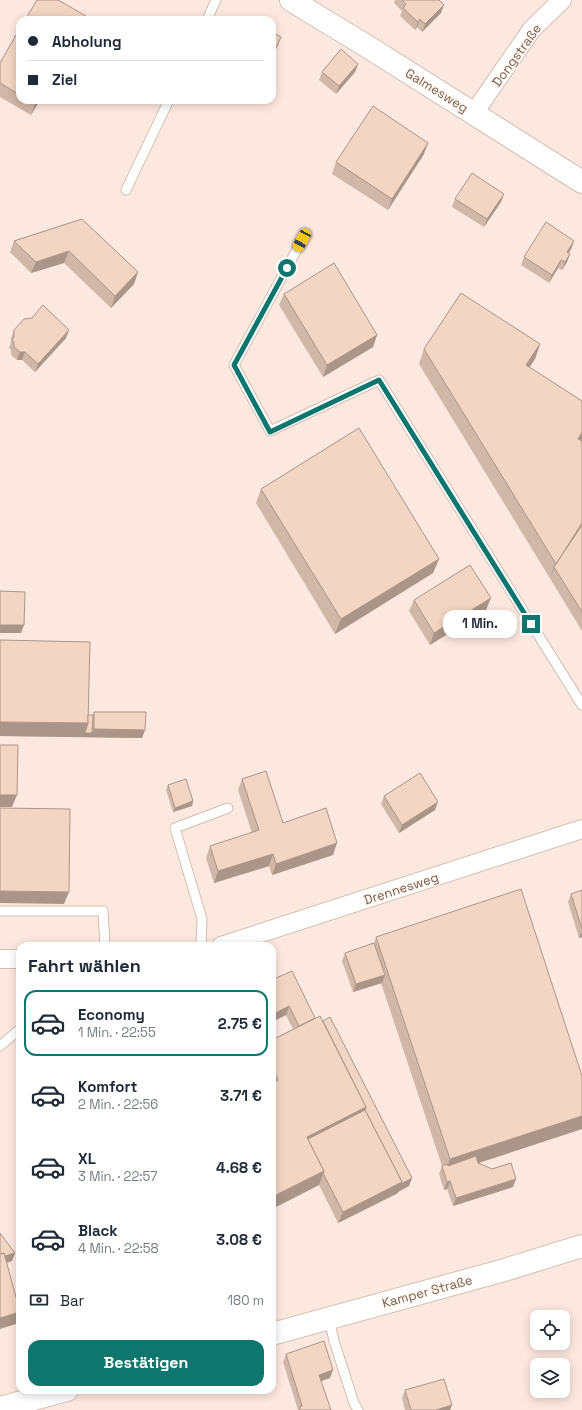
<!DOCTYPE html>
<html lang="de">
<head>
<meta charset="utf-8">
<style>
	body { margin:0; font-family:"Space Grotesk",sans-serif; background:#f6f6f7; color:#1f2937; height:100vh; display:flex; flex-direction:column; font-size:15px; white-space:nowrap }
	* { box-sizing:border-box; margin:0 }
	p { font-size:13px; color:#747a83 }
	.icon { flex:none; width:22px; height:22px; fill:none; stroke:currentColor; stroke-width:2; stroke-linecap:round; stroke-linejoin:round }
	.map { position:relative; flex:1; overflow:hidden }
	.side { position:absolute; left:16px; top:942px; width:260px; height:452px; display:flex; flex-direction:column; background:#fff; border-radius:12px; box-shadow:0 2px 10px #0003 }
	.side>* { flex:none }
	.banner { position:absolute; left:16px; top:16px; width:260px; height:88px; border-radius:12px; box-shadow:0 2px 10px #0003; display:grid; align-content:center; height:88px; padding:0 12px; background:#fff }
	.fabs { position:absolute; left:530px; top:1310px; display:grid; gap:8px }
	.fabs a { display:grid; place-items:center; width:40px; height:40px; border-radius:8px; background:#fff; box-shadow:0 2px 10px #0003; font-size:20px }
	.end { position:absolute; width:18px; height:18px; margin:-9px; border:5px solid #0f766e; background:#fff; box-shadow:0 0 0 2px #fff }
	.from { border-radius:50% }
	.bubble { position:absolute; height:28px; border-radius:12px; background:#fff; box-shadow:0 2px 10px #0003; font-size:13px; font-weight:700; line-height:28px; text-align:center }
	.car { position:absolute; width:12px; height:24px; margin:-12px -6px; border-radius:5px; box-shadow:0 0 3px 1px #0007; background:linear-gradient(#f5c518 24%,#345 0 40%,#f5c518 0 76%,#345 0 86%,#f5c518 0) }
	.banner b { display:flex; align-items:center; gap:14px; height:38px; font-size:15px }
	.banner b+b { border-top:1px solid #e0e1e3 }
	.banner i { width:10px; height:10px; background:#1f2937 }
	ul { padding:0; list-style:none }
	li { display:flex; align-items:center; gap:12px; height:66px; margin:0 8px 6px; padding:0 4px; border:2px solid transparent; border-radius:12px }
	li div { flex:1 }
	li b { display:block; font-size:15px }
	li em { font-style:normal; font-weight:700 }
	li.active { border-color:#0f766e }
	li>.icon { width:36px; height:36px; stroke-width:1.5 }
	h2 { padding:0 12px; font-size:18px; line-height:48px }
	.pay { display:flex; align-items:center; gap:10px; height:44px; padding:0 12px; font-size:15px }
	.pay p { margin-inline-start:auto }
	.button { display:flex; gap:8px; margin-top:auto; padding:8px 12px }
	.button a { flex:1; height:46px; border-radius:12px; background:#0f766e; color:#fff; font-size:16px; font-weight:700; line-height:46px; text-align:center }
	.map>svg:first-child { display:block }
</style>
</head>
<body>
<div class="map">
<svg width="582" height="1410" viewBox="0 0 582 1410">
	<rect width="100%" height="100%" fill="#fdf6ec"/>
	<path fill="#fde8e0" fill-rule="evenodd" d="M0,0H582V1410H0ZM20,20H272V100H20ZM20,946H272V1390H20ZM537,1317H563V1343H537ZM537,1365H563V1391H537Z"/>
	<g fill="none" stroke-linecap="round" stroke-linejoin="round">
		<defs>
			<g id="service">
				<polyline points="207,20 216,0"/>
				<polyline points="126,190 169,100"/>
				<polyline points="302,240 234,365 270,431 379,380 582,705"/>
				<polyline points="0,911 103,911 105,946"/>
				<polyline points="201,946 202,919 175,828 228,808"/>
				<polyline points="0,1046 20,1029"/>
				<polyline points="329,1318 334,1341 354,1403 358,1410"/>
			</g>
			<g id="minor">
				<polyline points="474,113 532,29 562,0"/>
				<polyline points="221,946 582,829"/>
				<polyline points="0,959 20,959"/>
			</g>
			<polyline id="tertiary" points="291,0 365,45 582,182"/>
			<g id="secondary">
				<polyline points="272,1334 501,1271 582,1246"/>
				<polyline points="0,1408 67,1390"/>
			</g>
		</defs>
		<use href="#service" stroke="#d1beb0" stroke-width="11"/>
		<use href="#minor" stroke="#d1beb0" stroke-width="20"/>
		<use href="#tertiary" stroke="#d1beb0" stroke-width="24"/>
		<use href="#secondary" stroke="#d6c0b0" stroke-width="24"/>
		<use href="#service" stroke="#fff" stroke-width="9"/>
		<use href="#minor" stroke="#fff" stroke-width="18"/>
		<use href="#tertiary" stroke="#fff" stroke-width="22"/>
		<use href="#secondary" stroke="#fff" stroke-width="22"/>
	</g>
	<g fill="#d1b7a8">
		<polygon points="395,0 439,0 441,13 422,32 417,27 415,30 400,16 402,11 394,3"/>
		<polygon points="20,28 20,100 40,100 31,115 0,97 0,63"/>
		<polygon points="358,64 355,72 336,94 319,80 322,72"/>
		<polygon points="424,154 388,210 332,174 336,162"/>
		<polygon points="455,199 501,202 484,227 452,207"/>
		<polygon points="82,219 138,272 134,284 111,308 64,263 31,273 10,252 14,241"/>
		<polygon points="574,241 571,249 569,253 570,254 567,262 562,270 558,268 549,283 521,265 524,257"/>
		<polygon points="284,294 377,335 373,347 323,377 279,305"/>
		<polygon points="14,330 66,338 35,372 22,360 17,360 11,355 11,350 9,348 11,342 11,338"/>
		<polygon points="540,344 535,359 529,367 582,401 582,439 581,440 582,441 582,631 419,364 424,349"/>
		<polygon points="261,489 439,559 433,573 335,634 256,503"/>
		<polygon points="414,600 486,610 430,645 409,611"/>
		<polygon points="94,712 145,730 142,738 0,736 88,715 93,715"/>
		<polygon points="242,779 283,823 333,855 272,875 269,866 214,883 206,858 210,846 252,833 238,790"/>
		<polygon points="168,785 193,801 192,806 173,812 166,790"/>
		<polygon points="384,796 435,810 399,833 381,804"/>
		<polygon points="582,890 582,937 579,938 568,902 571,894"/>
		<polygon points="376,937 582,1129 478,1163 513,1187 453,1206 447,1189 444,1190 439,1174 442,1166 381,983 353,992 342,961 345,953 374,943"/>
		<polygon points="272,977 276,978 315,1018 409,1186 398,1192 398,1193 338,1223 319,1185 272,1209 272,1040 293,1029 286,1015 272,1022"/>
		<polygon points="286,1354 330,1378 321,1381 331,1410 298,1410 283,1362"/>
		<polygon points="405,1390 452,1405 450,1410 405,1410 402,1398"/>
	</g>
	<g fill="#aa9588">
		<polygon points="444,5 441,13 422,32 425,24"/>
		<polygon points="420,19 417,27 415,30 418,22"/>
		<polygon points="281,37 278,45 272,58 272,56"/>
		<polygon points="358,64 355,72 336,94 339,86"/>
		<polygon points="37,100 40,100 31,115 35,104"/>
		<polygon points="428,143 424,154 388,210 392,199"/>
		<polygon points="504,194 501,202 484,227 487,219"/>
		<polygon points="574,241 571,249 564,260 567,252"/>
		<polygon points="69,251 64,263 31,273 36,262"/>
		<polygon points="570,254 567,262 562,270 565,262"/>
		<polygon points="561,260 558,268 549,283 552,275"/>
		<polygon points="138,272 134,284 111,308 115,296"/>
		<polygon points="69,330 66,338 35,372 38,364"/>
		<polygon points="377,335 373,347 323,377 327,365"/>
		<polygon points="540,344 535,359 521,380 526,365"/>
		<polygon points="20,352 25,352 22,360 17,360"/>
		<polygon points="582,432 582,439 573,453 578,439"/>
		<polygon points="582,523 582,530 554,567 550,579 556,564"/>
		<polygon points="439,559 433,573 335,634 341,619"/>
		<polygon points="491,598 486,610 430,645 434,633"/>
		<polygon points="0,625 24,625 21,633 0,633"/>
		<polygon points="0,722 88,723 92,733 94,729 145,730 142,738 0,736"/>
		<polygon points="0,795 17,795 12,807 0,807"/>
		<polygon points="193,801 192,806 173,812 175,808"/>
		<polygon points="438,802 435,810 399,833 402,825"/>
		<polygon points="337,843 333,855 272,875 276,864"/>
		<polygon points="273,854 269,866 214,883 218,871"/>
		<polygon points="0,891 69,892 64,904 0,903"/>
		<polygon points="582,931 582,937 579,938"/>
		<polygon points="385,975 382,983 353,992 356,984"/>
		<polygon points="289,1006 286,1015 272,1022 272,1015"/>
		<polygon points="366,1107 361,1121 310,1147 307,1137"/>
		<polygon points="582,1116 582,1129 445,1174 450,1159"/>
		<polygon points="324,1171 319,1185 272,1209 272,1197"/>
		<polygon points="412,1178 409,1186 398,1192 398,1193 338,1223 343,1212 402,1182"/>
		<polygon points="516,1179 513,1187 453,1206 456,1198"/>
		<polygon points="450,1181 447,1189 444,1190 447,1182"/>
		<polygon points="15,1253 12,1261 0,1265 0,1257"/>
		<polygon points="20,1312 16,1324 0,1329 0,1318"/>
		<polygon points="333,1370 330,1378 316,1383 319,1375"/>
		<polygon points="452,1405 450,1410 436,1410"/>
	</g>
	<g fill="#f3d5c3" stroke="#aa9588">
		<polygon points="37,0 58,0 86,16 83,20 25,20"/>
		<polygon points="402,0 439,0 444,5 425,24 420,19 418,22 403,8 406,4"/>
		<polygon points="20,28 20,95 0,83 0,63"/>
		<polygon points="272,32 281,37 272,56"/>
		<polygon points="341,49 358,64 339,86 322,72"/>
		<polygon points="29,100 37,100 35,104"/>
		<polygon points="373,106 428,143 392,199 336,162"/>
		<polygon points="472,173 504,194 487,219 455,199"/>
		<polygon points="82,219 138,272 115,296 69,251 36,262 14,241"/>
		<polygon points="546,222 574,241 567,252 570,254 565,262 561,260 552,275 524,257"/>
		<polygon points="334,263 377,335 327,365 284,294"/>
		<polygon points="461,293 540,344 526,365 582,401 582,432 578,439 582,441 582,523 556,564 424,349"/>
		<polygon points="43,305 69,330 38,364 25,352 20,352 14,347 14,342 12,340 14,337 14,330 24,319 32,318"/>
		<polygon points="359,428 439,559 341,619 261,489"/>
		<polygon points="582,525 582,612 554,567"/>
		<polygon points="470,565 491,598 434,633 414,600"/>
		<polygon points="0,591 25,592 24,625 0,625"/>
		<polygon points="0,640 90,642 88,723 0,722"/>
		<polygon points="94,712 146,712 145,730 94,729"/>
		<polygon points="88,715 93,715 92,733 85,733 88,723"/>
		<polygon points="0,745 18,745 17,795 0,795"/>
		<polygon points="266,771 283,823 326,808 337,843 276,864 273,854 218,871 210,846 259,830 242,779"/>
		<polygon points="420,773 438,802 402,825 384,796"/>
		<polygon points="186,779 193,801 175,808 168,785"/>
		<polygon points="0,808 70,809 69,892 0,891"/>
		<polygon points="521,889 582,1076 582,1116 450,1159 376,937"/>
		<polygon points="582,890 582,929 571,894"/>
		<polygon points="374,943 385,975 356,984 345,953"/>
		<polygon points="292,971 315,1018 299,1026 289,1006 272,1015 272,977 275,976 276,978"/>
		<polygon points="320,1016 366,1107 307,1137 324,1171 272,1197 272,1083 278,1080 272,1067 272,1040"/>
		<polygon points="330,1017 412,1178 401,1184 402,1182 365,1110 366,1107 323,1021"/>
		<polygon points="272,1072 276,1081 272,1083"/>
		<polygon points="365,1110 402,1182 343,1212 323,1173 324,1171 308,1139"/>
		<polygon points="476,1156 478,1163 492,1169 511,1163 516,1179 456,1198 450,1181 447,1182 442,1166 447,1164 448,1166"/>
		<polygon points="0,1233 15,1253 5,1256 4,1253 0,1254"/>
		<polygon points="4,1253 20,1312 0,1318 0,1254"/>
		<polygon points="324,1341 333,1370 319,1375 331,1410 300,1410 300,1407 302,1406 286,1354"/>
		<polygon points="444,1379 452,1405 436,1410 411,1410 405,1390"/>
	</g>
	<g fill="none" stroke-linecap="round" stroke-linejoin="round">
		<polyline stroke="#0f766e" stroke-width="5" points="287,268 234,365 270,432 379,380 531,624"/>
	</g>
	<g text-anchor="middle" stroke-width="3" stroke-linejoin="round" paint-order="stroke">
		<g font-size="13" fill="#7a5c4d" stroke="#fffaf3">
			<text transform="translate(516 55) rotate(-54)" y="5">Dongstraße</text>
			<text transform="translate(437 90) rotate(32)" y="5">Galmesweg</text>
			<text transform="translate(401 888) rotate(-18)" y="5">Drennesweg</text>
			<text transform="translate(427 1291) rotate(-15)" y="5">Kamper Straße</text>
		</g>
	</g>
</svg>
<div class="fabs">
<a><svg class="icon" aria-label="locate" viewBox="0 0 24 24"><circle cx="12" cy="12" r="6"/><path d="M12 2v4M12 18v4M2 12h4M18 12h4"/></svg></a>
<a><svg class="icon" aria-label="layers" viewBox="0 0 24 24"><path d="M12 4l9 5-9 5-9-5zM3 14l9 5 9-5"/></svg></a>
</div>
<i class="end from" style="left:287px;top:268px"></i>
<i class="end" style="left:531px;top:624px"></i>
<div class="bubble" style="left:443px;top:610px;width:74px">1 Min.</div>
<i class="car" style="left:302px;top:240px;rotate:209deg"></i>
<div class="banner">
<b><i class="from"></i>Abholung</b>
<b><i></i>Ziel</b>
</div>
<section class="side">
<h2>Fahrt wählen</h2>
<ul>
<li class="active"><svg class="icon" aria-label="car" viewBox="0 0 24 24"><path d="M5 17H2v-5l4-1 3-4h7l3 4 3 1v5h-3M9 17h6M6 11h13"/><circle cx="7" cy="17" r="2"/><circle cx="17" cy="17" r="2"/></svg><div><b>Economy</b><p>1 Min. · 22:55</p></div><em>2.75 €</em></li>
<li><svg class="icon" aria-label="car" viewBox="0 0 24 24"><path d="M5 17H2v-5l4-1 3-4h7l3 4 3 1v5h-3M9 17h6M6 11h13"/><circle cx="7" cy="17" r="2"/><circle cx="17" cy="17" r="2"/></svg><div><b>Komfort</b><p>2 Min. · 22:56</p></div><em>3.71 €</em></li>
<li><svg class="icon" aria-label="car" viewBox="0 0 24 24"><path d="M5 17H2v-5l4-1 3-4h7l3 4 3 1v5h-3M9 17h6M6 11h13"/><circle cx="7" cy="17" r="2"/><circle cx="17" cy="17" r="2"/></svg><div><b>XL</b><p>3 Min. · 22:57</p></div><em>4.68 €</em></li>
<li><svg class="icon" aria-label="car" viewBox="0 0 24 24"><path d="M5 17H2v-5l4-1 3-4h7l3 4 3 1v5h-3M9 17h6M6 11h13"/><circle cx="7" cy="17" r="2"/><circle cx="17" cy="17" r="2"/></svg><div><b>Black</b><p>4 Min. · 22:58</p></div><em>3.08 €</em></li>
</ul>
<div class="pay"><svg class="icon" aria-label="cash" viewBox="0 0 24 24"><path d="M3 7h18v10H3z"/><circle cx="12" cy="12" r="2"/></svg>Bar<p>180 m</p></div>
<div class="button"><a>Bestätigen</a></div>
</section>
</div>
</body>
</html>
